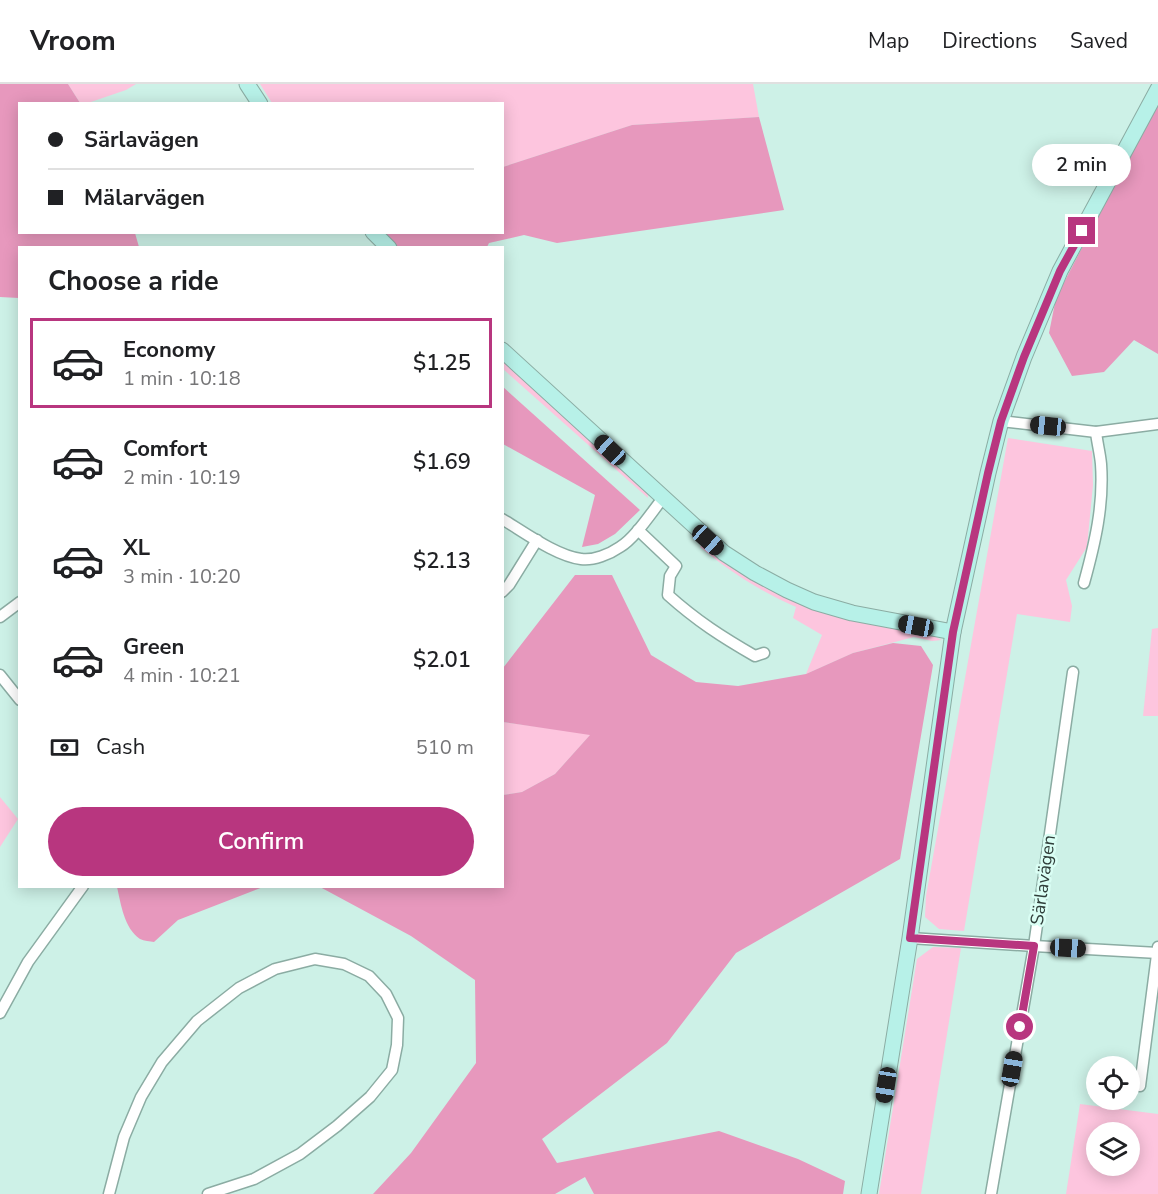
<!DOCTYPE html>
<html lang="en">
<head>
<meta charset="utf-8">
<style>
	body { margin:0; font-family:"Nunito Sans",sans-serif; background:#f2f2f2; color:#202124; height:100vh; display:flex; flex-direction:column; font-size:22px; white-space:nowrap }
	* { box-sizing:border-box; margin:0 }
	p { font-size:20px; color:#757577 }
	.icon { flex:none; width:33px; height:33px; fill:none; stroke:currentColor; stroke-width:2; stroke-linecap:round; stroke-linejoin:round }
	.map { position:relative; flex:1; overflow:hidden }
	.sheet { position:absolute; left:18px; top:162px; width:486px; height:642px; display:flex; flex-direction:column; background:#fff; border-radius:0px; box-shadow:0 3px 15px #0003 }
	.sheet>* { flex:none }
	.guide { position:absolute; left:18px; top:18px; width:486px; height:132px; border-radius:0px; box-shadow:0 3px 15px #0003; display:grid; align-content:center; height:132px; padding:0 30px; background:#fff }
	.tools { position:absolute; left:1086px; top:972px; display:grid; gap:12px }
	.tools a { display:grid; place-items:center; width:54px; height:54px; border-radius:50%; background:#fff; box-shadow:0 3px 15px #0003; font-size:30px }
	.end { position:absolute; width:27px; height:27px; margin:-14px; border:8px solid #b8367f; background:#fff; box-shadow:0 0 0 3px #fff }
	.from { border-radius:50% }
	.bubble { position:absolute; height:42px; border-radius:21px; background:#fff; box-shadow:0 3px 15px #0003; font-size:20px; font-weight:600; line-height:42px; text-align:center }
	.car { position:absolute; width:18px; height:36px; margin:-18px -9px; border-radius:8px; box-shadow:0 0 4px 2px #0007; background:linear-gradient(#222 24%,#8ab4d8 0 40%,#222 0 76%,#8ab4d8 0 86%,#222 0) }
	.guide b { display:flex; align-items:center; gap:21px; height:57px; font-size:22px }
	.guide b+b { border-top:2px solid #e0e0e0 }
	.guide i { width:15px; height:15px; background:#202124 }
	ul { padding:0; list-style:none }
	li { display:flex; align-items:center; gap:18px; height:90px; margin:0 12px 9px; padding:0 18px; border:3px solid transparent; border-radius:0px }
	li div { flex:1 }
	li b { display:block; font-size:22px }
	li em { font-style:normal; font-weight:600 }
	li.selected { border-color:#b8367f }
	li>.icon { width:54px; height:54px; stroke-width:1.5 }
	h2 { padding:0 30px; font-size:27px; line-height:72px }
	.pay { display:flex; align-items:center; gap:15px; height:66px; padding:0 30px; font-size:22px }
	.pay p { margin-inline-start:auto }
	.button { display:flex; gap:12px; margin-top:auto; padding:12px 30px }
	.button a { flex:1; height:69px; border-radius:36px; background:#b8367f; color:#fff; font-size:24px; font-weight:600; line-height:69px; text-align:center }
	header { display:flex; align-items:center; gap:36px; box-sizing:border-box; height:84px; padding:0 30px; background:#fff; border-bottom:2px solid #e0e0e0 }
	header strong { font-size:28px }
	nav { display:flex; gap:33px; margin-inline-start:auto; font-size:21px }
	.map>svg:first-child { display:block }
</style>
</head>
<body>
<header>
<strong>Vroom</strong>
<nav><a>Map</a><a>Directions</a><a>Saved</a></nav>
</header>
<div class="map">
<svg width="1158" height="1110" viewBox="0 0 1158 1110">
	<rect width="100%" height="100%" fill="#cdf1e7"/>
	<g fill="#fdc5de" fill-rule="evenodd">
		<polygon points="68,0 136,0 126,6 85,20 80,19"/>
		<polygon points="260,0 753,0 759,33 632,41 503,83 502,20 272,19"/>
		<polygon points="503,276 647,406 648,414 503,285"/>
		<polygon points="1008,354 1092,367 1093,401 1087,463 1066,496 1072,522 1070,538 1017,530 964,847 939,845 925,833 926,812"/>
		<path d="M705,457L753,493L932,551L942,556L932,557L914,553L853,569L806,590L822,551L793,534L796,523C761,508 729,487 700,463Z"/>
		<polygon points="1158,544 1158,632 1143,632 1152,545"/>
		<polygon points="503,638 591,650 555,690 522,708 503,711 504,665 503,664"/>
		<polygon points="0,713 18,735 0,763"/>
		<polygon points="933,863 961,864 921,1110 879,1110 917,875"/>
		<path d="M1080,1020L1158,1030V1110H1066ZM1096,1048H1130V1082H1096Z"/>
	</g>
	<g fill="#e798bd">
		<polygon points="0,0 68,0 80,19 20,20 20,148 135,149 139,163 20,164 19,214 0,213"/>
		<polygon points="1158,17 1158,270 1134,256 1104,288 1072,292 1049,249 1056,214"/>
		<polygon points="759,33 784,126 557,159 524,151 489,159 487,163 398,163 383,149 502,148 503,83 632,41"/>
		<polygon points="502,302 640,426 615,450 598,460 582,463 595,411 503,360"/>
		<polygon points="575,491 612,491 651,571 696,598 738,602 806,590 853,569 893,559 921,562 933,581 900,775 736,869 667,959 542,1055 557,1079 719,1047 798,1075 845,1097 843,1110 594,1110 585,1093 555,1110 373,1110 411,1069 476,979 475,896 411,852 320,803 502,802 503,711 522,708 555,690 590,651 503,638 503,584"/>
		<path d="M117,803V802L263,803L178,836L154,858C150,857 144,857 140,855C124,844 121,820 117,803Z"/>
	</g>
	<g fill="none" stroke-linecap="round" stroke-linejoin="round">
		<defs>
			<g id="street">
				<polyline points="1001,337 1096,348 1158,340"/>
				<path d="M502,435C524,448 556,472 581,475C593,477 610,470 620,463C635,454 651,429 663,414"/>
				<path d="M638,446L676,482L670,492L668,511C697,537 722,553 755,572L764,569"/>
				<path d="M1084,499C1095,459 1104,421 1101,380C1100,369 1097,358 1096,348"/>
				<polyline points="502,508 509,501 537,456"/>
				<polyline points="0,533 20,518"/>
				<polyline points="0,591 20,616"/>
				<polyline points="910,854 1034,862 1158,869"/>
				<polyline points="0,929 28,878 83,802"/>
				<polyline points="1140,1002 1158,863"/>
				<polyline points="109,1110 124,1053 141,1013 162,978 197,937 239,904 275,885 315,875 344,880 369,892 386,910 398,934 397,961 392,986 370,1013 337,1042 300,1070 254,1095 208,1110"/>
				<polyline points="991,1110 1034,862 1073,588"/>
			</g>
			<g id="secondary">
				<polyline points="247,0 260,20"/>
				<polyline points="373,148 389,164"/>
				<polyline points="502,266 724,469 755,489 787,506 814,518 852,529 953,548"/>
				<polyline points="869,1110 910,854 953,548 988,389 1001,337 1024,273 1060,187 1158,5"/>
			</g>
		</defs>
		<use href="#street" stroke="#8baca3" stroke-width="13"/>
		<use href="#secondary" stroke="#8baca3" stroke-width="17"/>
		<use href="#street" stroke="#fff" stroke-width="10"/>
		<use href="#secondary" stroke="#b7f1e8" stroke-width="15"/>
	</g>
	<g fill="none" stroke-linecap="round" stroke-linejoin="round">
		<polyline stroke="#b8367f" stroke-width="8" points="1020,943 1034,862 910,854 953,548 988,389 1001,337 1024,273 1060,187 1082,147"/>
	</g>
	<g text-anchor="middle" stroke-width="5" stroke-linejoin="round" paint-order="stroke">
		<g font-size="18" fill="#303e3a" stroke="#dafef4">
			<text transform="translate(1043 796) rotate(-82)" y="6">Särlavägen</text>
		</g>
	</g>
</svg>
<div class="tools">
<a><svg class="icon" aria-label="locate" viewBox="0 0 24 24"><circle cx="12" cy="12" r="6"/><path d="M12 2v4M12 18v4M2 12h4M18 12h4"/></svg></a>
<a><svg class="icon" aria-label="layers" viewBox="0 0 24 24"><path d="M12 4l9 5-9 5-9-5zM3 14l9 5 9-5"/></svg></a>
</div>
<i class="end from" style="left:1020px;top:943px"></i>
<i class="end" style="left:1082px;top:147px"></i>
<div class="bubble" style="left:1032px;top:60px;width:99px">2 min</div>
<i class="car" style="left:1048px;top:342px;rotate:276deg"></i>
<i class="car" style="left:610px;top:366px;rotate:313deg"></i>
<i class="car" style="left:708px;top:456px;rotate:132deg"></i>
<i class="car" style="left:916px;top:542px;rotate:281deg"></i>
<i class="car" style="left:1068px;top:864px;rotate:93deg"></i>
<i class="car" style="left:1012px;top:985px;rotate:10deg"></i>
<i class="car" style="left:886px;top:1001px;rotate:189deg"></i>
<div class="guide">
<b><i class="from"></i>Särlavägen</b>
<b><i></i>Mälarvägen</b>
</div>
<section class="sheet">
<h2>Choose a ride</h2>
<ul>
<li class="selected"><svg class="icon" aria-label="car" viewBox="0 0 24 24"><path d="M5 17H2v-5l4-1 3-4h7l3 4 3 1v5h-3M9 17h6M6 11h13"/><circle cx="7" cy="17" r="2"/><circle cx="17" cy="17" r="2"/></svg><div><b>Economy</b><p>1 min · 10:18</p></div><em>$1.25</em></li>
<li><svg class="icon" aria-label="car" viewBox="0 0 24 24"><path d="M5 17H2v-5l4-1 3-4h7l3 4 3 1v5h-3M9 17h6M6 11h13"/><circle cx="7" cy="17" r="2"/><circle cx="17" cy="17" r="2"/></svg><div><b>Comfort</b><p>2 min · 10:19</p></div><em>$1.69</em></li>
<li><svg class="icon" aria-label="car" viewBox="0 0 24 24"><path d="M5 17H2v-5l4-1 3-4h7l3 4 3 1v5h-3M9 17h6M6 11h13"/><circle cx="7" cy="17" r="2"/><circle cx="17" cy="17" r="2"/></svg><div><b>XL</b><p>3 min · 10:20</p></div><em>$2.13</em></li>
<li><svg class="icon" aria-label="car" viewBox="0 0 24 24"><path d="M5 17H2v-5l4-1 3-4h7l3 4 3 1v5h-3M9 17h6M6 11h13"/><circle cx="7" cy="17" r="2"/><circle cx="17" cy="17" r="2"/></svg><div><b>Green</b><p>4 min · 10:21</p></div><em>$2.01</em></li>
</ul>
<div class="pay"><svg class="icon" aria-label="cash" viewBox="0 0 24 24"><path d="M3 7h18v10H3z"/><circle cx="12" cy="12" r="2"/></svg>Cash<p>510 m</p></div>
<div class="button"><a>Confirm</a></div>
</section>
</div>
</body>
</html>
